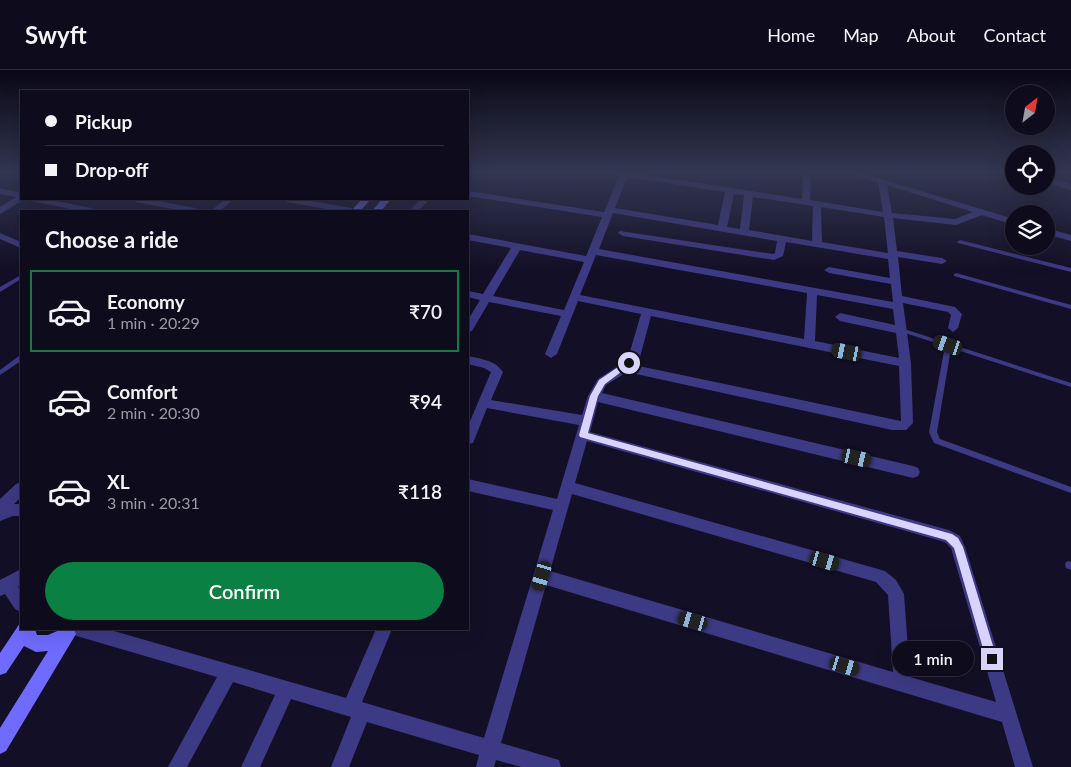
<!DOCTYPE html>
<html lang="en">
<head>
<meta charset="utf-8">
<style>
	body { margin:0; font-family:Lato,sans-serif; background:#1c1929; color:#f1f3f6; height:100vh; display:flex; flex-direction:column; font-size:19px; white-space:nowrap }
	* { box-sizing:border-box; margin:0 }
	p { font-size:16px; color:#9b9ba3 }
	.icon { flex:none; width:28px; height:28px; fill:none; stroke:currentColor; stroke-width:2; stroke-linecap:round; stroke-linejoin:round }
	.map { position:relative; flex:1; overflow:hidden }
	.details { position:absolute; left:20px; top:140px; width:449px; height:420px; display:flex; flex-direction:column; background:#0e0b1c; border-radius:0px; box-shadow:0 5px 20px #0002,0 0 0 1px #2e2b3b }
	.details>* { flex:none }
	.guide { position:absolute; left:20px; top:20px; width:449px; height:110px; border-radius:0px; box-shadow:0 5px 20px #0002,0 0 0 1px #2e2b3b; display:grid; align-content:center; height:110px; padding:0 25px; background:#0e0b1c }
	.needle { width:32px; rotate:31deg }
	.buttons { position:absolute; left:1005px; top:15px; display:grid; gap:10px }
	.buttons a { display:grid; place-items:center; width:50px; height:50px; border-radius:50%; background:#0e0b1c; box-shadow:0 5px 20px #0002,0 0 0 1px #2e2b3b; font-size:25px }
	.end { position:absolute; width:22px; height:22px; margin:-11px; border:6px solid #d9d4ff; background:#111; box-shadow:0 0 0 2px #111 }
	.from { border-radius:50% }
	.bubble { position:absolute; height:35px; border-radius:18px; background:#0e0b1c; box-shadow:0 5px 20px #0002,0 0 0 1px #2e2b3b; font-size:16px; font-weight:600; line-height:35px; text-align:center }
	.car { position:absolute; width:15px; height:30px; margin:-15px -8px; border-radius:6px; box-shadow:0 0 4px 1px #0007; background:linear-gradient(#222 24%,#8ab4d8 0 40%,#222 0 76%,#8ab4d8 0 86%,#222 0) }
	.guide b { display:flex; align-items:center; gap:18px; height:48px; font-size:19px }
	.guide b+b { border-top:1px solid #2e2b3b }
	.guide i { width:12px; height:12px; background:#f1f3f6 }
	ul { padding:0; list-style:none }
	li { display:flex; align-items:center; gap:15px; height:82px; margin:0 10px 8px; padding:0 15px; border:2px solid transparent; border-radius:0px }
	li div { flex:1 }
	li b { display:block; font-size:19px }
	li em { font-style:normal; font-weight:600 }
	li.selected { border-color:#0b8043 }
	li>.icon { width:45px; height:45px; stroke-width:1.5 }
	h2 { padding:0 25px; font-size:22px; line-height:60px }
	.primary-button { display:flex; gap:10px; margin-top:auto; padding:10px 25px }
	.primary-button a { flex:1; height:58px; border-radius:30px; background:#0b8043; color:#fff; font-size:20px; font-weight:600; line-height:58px; text-align:center }
	header { display:flex; align-items:center; gap:30px; box-sizing:border-box; height:70px; padding:0 25px; background:#0e0b1c; border-bottom:1px solid #2e2b3b }
	header strong { font-size:24px }
	nav { display:flex; gap:28px; margin-inline-start:auto; font-size:18px }
	.map>svg:first-child { display:block }
</style>
</head>
<body>
<header>
<strong>Swyft</strong>
<nav><a>Home</a><a>Map</a><a>About</a><a>Contact</a></nav>
</header>
<div class="map">
<svg width="1071" height="697" viewBox="0 0 1071 697">
	<rect width="100%" height="100%" fill="#130f26"/>
	<g fill="none" stroke-linecap="round" stroke-linejoin="round">
		<g fill="#3d3a85" fill-rule="evenodd">
			<polygon points="960,170 1071,198 1071,202 958,173 957,172"/>
			<polygon points="956,203 1071,235 1071,239 954,206 954,204"/>
			<polygon points="21,205 21,209 0,222 0,217"/>
			<polygon points="901,258 1071,313 1071,317 951,278 937,362 940,369 1071,417 1071,423 934,373 929,362 945,276 899,261 898,260 899,259"/>
			<polygon points="19,286 21,286 21,291 0,305 0,300"/>
			<polygon points="1069,491 1071,492 1071,500 1066,498 1065,495 1066,492"/>
		</g>
		<g fill="#3d3a85" fill-rule="evenodd">
			<polygon points="468,102 473,102 468,106"/>
			<path d="M606,102H629L802,129L803,102H811L810,130L883,142L878,112L839,102H858L1014,149V155L982,145L956,155L893,148L897,181L942,188L947,191L942,194L898,187L902,226L955,237L962,244L958,258L953,262L948,258L951,245L948,242L903,233L911,293L913,353L906,360H892L627,302L606,315L602,323L913,396L918,398L920,402L918,406L913,408L598,332L590,362L949,460L960,466L965,477L1033,697H1015L1002,652L546,515L501,673L552,688L559,690L561,697H521L496,690L494,697H476L479,685L367,652L349,697H331L351,647L291,629L260,697H241L275,625L233,612L187,697H168L217,607L80,567L74,565L72,559H107L346,628L376,559H392L362,632L484,668L553,440L468,421V409L557,429L579,355L487,338L473,373L468,374V356L491,302L484,298L468,294V286C481,289 495,290 503,302L491,330L582,345L588,326L598,309L621,294L629,285L641,244L578,231L557,284L551,288L545,284L561,246L489,232L472,261L468,262V250L480,230L468,227V221L483,224L511,178L468,170V164L586,186L602,147L468,126V121L604,142L619,106ZM627,107L725,122L718,155L615,138ZM887,115L973,142L955,149L892,143ZM734,124L744,125L740,159L727,157ZM753,127L813,136L812,171L749,160ZM821,137L884,147L888,183L822,172ZM613,143L777,171L775,183L773,184L620,161L618,163L623,166L774,190L783,186L786,172L888,189L890,208L829,197L824,200L829,203L891,214L893,232L599,179ZM520,180L584,192L564,240L493,226ZM596,185L807,223L804,269L580,225ZM817,225L893,239L895,255L840,243L835,247L840,251L896,263L899,288L815,271ZM651,246L899,296L901,351L634,295L640,287ZM587,371L945,472L951,478L996,632L910,607L904,524L896,510L885,501L575,413ZM572,424L876,512L888,525L893,602L550,501Z"/>
			<polygon points="1046,108 1071,114 1071,120 1046,113"/>
			<polygon points="0,118 21,123 21,129 25,129 0,144 0,137 16,127 0,124"/>
			<polygon points="31,129 46,129 91,138 95,141 80,141 32,131"/>
			<polygon points="132,129 148,129 195,138 199,141 183,141 136,132"/>
			<polygon points="225,129 234,129 220,141 211,141"/>
			<polygon points="283,129 300,129 351,138 355,141 338,141 287,132"/>
			<polygon points="421,129 430,129 418,141 409,141"/>
			<polygon points="1046,158 1071,165 1071,171 1046,164"/>
			<polygon points="0,163 21,172 21,178 0,169"/>
			<polygon points="21,412 21,427 14,434 21,434 21,446 13,446 0,451 0,429 16,414"/>
			<polygon points="21,499 21,514 18,517 21,521 21,542 15,539 5,524 0,526 0,510"/>
		</g>
		<g fill="#6f6bff" fill-rule="evenodd">
			<polygon points="362,129 371,129 360,141 351,141"/>
			<polygon points="382,129 391,129 381,141 372,141"/>
			<polygon points="20,553 21,559 35,559 37,565 48,565 62,559 74,559 76,564 6,681 0,684 0,658 48,581 36,582 24,576 6,603 0,605 0,583"/>
		</g>
	</g>
	<linearGradient id="sky" x2="0" y2="1"><stop stop-color="#0a0815"/><stop offset="0.51" stop-color="#333752"/><stop offset="1" stop-color="#333752" stop-opacity="0"/></linearGradient>
	<rect width="1071" height="200" fill="url(#sky)"/>
	<polygon fill="#d9d4ff" points="627,291 629,291 633,293 605,314 598,326 588,363 952,464 958,468 963,477 997,589 996,593 992,594 988,593 986,589 954,478 946,470 580,367 579,365 590,326 599,310"/>
</svg>
<div class="buttons">
<a><svg class="needle" viewBox="-14 -14 28 28"><path d="M0-13l5 13h-10z" fill="#e53935"/><path d="M0 13l5-13h-10z" fill="#9b9ba3"/></svg></a>
<a><svg class="icon" aria-label="locate" viewBox="0 0 24 24"><circle cx="12" cy="12" r="6"/><path d="M12 2v4M12 18v4M2 12h4M18 12h4"/></svg></a>
<a><svg class="icon" aria-label="layers" viewBox="0 0 24 24"><path d="M12 4l9 5-9 5-9-5zM3 14l9 5 9-5"/></svg></a>
</div>
<i class="end from" style="left:629px;top:293px"></i>
<i class="end" style="left:992px;top:589px"></i>
<div class="bubble" style="left:892px;top:571px;width:82px">1 min</div>
<i class="car" style="left:948px;top:275px;rotate:289deg"></i>
<i class="car" style="left:847px;top:282px;rotate:281deg"></i>
<i class="car" style="left:857px;top:388px;rotate:103deg"></i>
<i class="car" style="left:825px;top:491px;rotate:106deg"></i>
<i class="car" style="left:542px;top:506px;rotate:197deg"></i>
<i class="car" style="left:693px;top:551px;rotate:286deg"></i>
<i class="car" style="left:845px;top:596px;rotate:107deg"></i>
<div class="guide">
<b><i class="from"></i>Pickup</b>
<b><i></i>Drop-off</b>
</div>
<section class="details">
<h2>Choose a ride</h2>
<ul>
<li class="selected"><svg class="icon" aria-label="car" viewBox="0 0 24 24"><path d="M5 17H2v-5l4-1 3-4h7l3 4 3 1v5h-3M9 17h6M6 11h13"/><circle cx="7" cy="17" r="2"/><circle cx="17" cy="17" r="2"/></svg><div><b>Economy</b><p>1 min · 20:29</p></div><em>₹70</em></li>
<li><svg class="icon" aria-label="car" viewBox="0 0 24 24"><path d="M5 17H2v-5l4-1 3-4h7l3 4 3 1v5h-3M9 17h6M6 11h13"/><circle cx="7" cy="17" r="2"/><circle cx="17" cy="17" r="2"/></svg><div><b>Comfort</b><p>2 min · 20:30</p></div><em>₹94</em></li>
<li><svg class="icon" aria-label="car" viewBox="0 0 24 24"><path d="M5 17H2v-5l4-1 3-4h7l3 4 3 1v5h-3M9 17h6M6 11h13"/><circle cx="7" cy="17" r="2"/><circle cx="17" cy="17" r="2"/></svg><div><b>XL</b><p>3 min · 20:31</p></div><em>₹118</em></li>
</ul>
<div class="primary-button"><a>Confirm</a></div>
</section>
</div>
</body>
</html>
